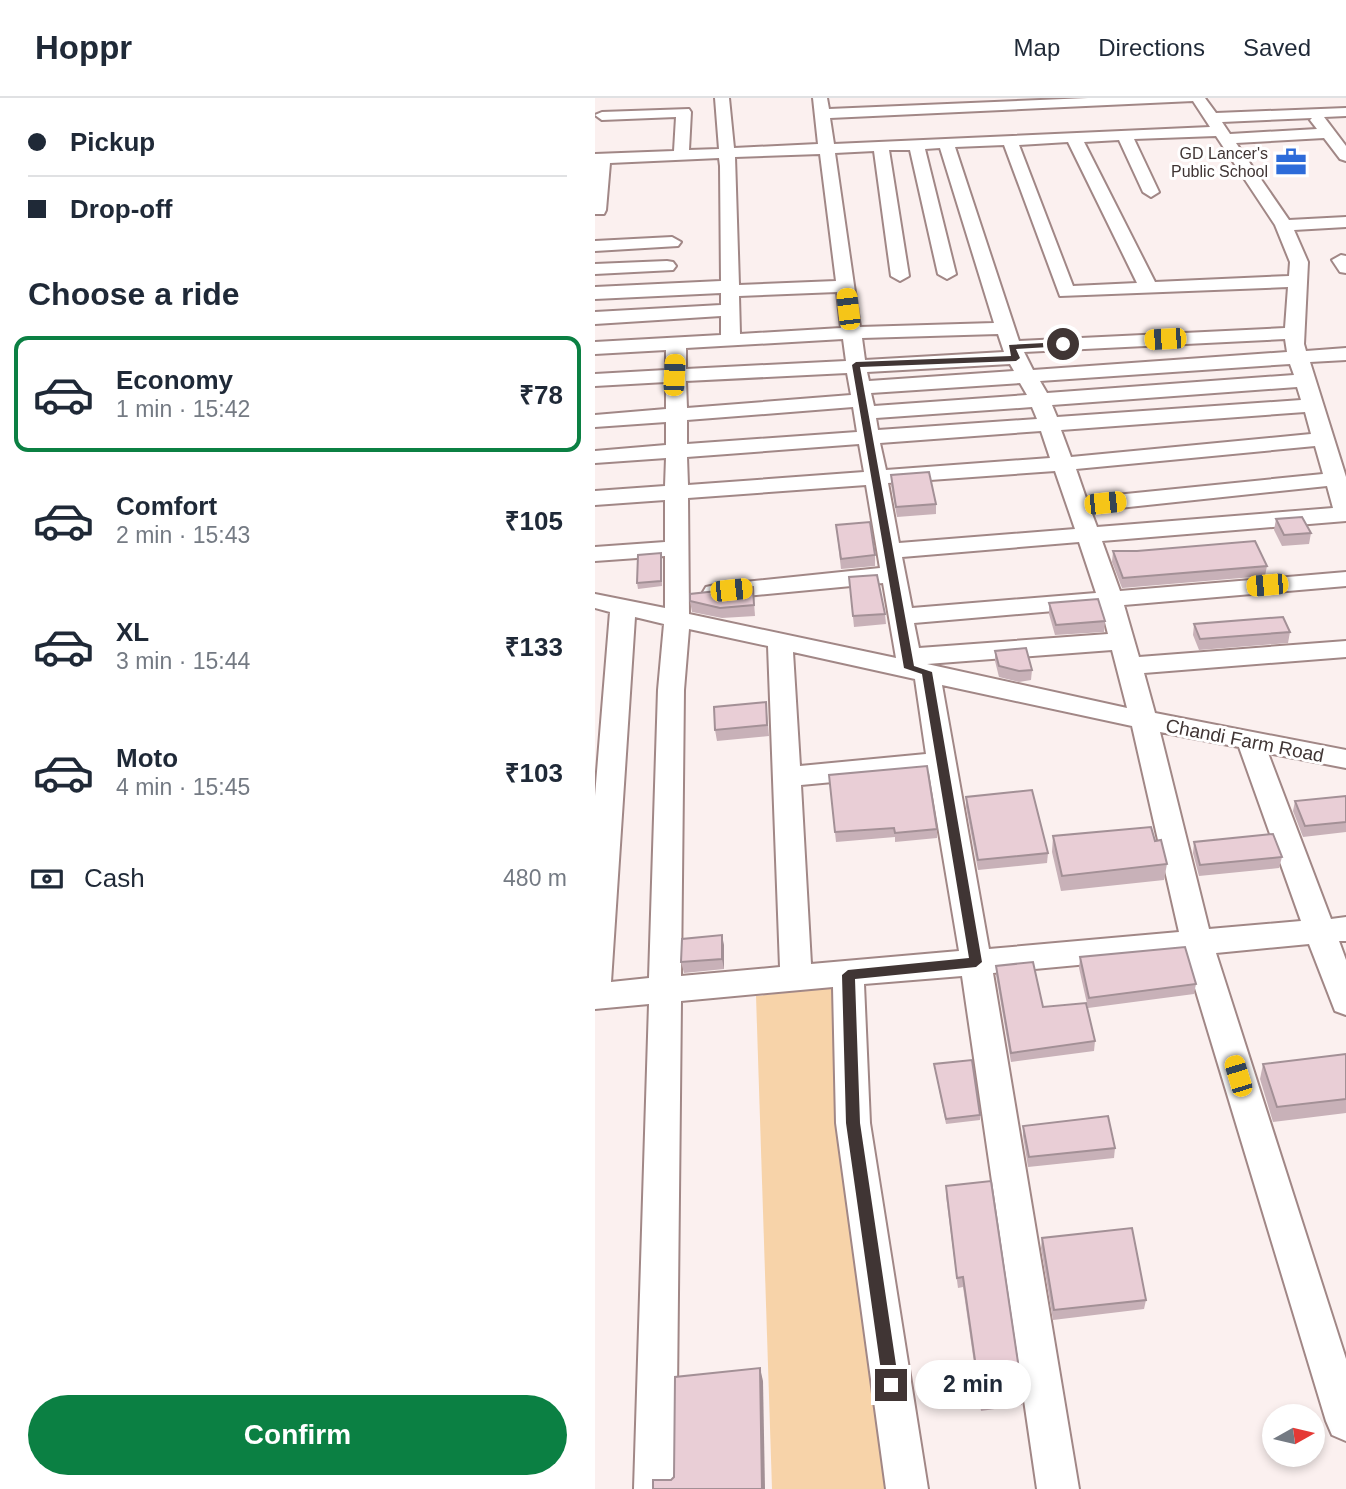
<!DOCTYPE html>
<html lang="en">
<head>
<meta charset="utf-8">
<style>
	body { margin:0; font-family:Helvetica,sans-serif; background:#f2f2f3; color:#1f2937; height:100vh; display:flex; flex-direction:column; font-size:26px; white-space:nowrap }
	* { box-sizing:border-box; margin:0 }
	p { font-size:23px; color:#747a83 }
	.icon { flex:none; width:38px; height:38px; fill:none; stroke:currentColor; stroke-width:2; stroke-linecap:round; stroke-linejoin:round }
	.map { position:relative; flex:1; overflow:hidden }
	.sheet { display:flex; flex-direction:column; background:#fff; width:595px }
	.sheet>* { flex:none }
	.guide { display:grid; align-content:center; height:154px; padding:0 28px; background:#fff }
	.needle { width:46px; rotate:82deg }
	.buttons { position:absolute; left:667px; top:1306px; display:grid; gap:14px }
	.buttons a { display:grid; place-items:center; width:63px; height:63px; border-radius:50%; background:#fff; box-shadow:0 4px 10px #0003; font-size:35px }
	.end { position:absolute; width:32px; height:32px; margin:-16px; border:9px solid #403534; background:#fff; box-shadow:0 0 0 4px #fff }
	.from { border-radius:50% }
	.bubble { position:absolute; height:49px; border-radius:24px; background:#fff; box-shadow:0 4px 10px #0003; font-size:23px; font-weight:700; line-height:49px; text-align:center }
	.car { position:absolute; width:21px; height:42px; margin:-21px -10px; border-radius:9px; box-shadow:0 0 5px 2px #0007; background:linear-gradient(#f5c518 24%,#345 0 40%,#f5c518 0 76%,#345 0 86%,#f5c518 0) }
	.guide b { display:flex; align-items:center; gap:24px; height:66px; font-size:26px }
	.guide b+b { border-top:2px solid #e0e1e3 }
	.guide i { width:18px; height:18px; background:#1f2937 }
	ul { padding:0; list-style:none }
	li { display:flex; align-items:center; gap:21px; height:116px; margin:0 14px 10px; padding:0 14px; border:4px solid transparent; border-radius:14px }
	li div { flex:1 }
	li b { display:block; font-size:26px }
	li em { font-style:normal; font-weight:700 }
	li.active { border-color:#0b8043 }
	li>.icon { width:63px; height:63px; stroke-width:1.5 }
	h2 { padding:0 28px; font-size:32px; line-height:84px }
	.pay { display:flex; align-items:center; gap:18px; height:77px; padding:0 28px; font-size:26px }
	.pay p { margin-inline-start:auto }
	.primary-button { display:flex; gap:14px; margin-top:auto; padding:14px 28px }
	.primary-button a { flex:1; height:80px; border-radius:42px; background:#0b8043; color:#fff; font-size:28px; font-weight:700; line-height:80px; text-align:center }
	header { display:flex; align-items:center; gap:42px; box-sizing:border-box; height:98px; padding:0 35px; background:#fff; border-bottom:2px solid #e0e1e3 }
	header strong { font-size:33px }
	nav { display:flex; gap:38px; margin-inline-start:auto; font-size:24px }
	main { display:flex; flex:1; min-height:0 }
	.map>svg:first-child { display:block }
</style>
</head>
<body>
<header>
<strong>Hoppr</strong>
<nav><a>Map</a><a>Directions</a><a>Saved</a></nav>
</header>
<main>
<section class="sheet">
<div class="guide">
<b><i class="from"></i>Pickup</b>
<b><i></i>Drop-off</b>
</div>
<h2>Choose a ride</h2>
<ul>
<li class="active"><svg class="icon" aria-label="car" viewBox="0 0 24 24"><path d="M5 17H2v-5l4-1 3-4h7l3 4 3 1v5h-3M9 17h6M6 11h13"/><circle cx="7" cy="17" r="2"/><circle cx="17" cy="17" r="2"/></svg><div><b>Economy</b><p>1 min · 15:42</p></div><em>₹78</em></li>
<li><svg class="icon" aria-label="car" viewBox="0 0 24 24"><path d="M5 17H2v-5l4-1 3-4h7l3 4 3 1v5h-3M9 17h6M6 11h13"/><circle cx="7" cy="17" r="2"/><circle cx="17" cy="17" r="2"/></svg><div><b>Comfort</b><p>2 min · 15:43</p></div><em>₹105</em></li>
<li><svg class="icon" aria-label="car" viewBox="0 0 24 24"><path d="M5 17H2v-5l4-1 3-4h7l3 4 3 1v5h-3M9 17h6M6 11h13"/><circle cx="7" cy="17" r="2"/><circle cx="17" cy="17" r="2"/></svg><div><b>XL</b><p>3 min · 15:44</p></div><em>₹133</em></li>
<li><svg class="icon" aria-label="car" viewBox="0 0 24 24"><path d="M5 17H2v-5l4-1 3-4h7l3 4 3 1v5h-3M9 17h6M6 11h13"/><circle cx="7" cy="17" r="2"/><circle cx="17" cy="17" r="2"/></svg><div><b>Moto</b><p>4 min · 15:45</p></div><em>₹103</em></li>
</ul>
<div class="pay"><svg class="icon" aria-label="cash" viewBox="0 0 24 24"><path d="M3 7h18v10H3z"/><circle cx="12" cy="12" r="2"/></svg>Cash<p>480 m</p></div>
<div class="primary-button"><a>Confirm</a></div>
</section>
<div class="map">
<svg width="751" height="1391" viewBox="0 0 751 1391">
	<rect width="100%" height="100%" fill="#fbf0ef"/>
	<polygon fill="#f7d3a9" points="247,889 291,1391 177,1391 161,898"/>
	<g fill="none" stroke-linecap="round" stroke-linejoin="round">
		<defs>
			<g id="minor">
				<path d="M120,0H134L139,50L223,46L218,0H232L234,11L493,0H610L621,15L751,10V18L729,19L751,48V63L745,61L729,40L641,45L694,122L751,119V129L699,132L713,164L709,246L711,253L751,250V262L715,264L751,379V423L507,443L525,493L751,474V488L529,507L544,559L751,543V559L549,575L560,615L751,652V670L673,655L736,821L751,819V843H744L751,862V917L740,913L714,846L621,855L751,1261V1343L737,1337L731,1323L590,857L398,875L484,1391H442L367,878L269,886L275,1025L333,1391H291L241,1025L238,889L86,903L81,1391H39L54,906L0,911V698L15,514L0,510V496L70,510V458L0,463V449L70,444V402L0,407V393L70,388L71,360L0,365V353L71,347V324L0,329V317L71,311V284L0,288V276L71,272V252L0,256V244L126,237V218L0,226V214L126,207V195L0,201V189L126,183L125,68L124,60L15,65L11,112L9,116H0V56L79,53L81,19L7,22L0,17L7,14L94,11L96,14L94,52L124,51ZM598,3L615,29L239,46L235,20ZM717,20L715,22L722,31L635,36L627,24ZM621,38L680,127L695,164L694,178L560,184L489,44L524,42L548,94L556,99L564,94L539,41ZM473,44L542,185L478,188L424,47ZM409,47L465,198L693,189L690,230L424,243L360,49ZM345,50L399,225L265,229L240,55L279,53L296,178L305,183L314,178L294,52H315L343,176L352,181L361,176L330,51ZM225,56L241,183L144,187L140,59ZM242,194L246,230L145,236L144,198ZM403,236L409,254L270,262L267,240ZM248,241L251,263L91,271V250ZM690,241L692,254L438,272L429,254ZM415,266L419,273L274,283L272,274ZM695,266L699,277L452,295L445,283ZM252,275L256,297L92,310L91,283ZM425,285L432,297L279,308L276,295ZM702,289L706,302L462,319L457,307ZM258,309L262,334L92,346V322ZM437,309L442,321L283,332L281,320ZM710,314L716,336L476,359L466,332ZM446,333L455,360L291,372L285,345ZM264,346L269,374L93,387L92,359ZM720,348L728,376L491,400L481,371ZM460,373L480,431L304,445L293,385ZM271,387L285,470L120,487L111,489L108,494L111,499L120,501L288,485L301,560L94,516L93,400ZM732,388L738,410L502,429L496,413ZM484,444L501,495L317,510L307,459ZM506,509L513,536L324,550L319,525ZM40,519L69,526L63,592L54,880L16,884ZM94,531L173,548L185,869L86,878L89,592ZM517,552L532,610L332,566ZM198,554L320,581L331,656L205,668ZM347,587L537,628L584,834L394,851ZM565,634L644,649L706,823L614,831ZM334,675L364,853L216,866L206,687Z"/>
				<polygon points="77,139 86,144 83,148 0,153 0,143"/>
				<polygon points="746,157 751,158 751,175 745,174 737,162"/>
				<polygon points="72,163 78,164 81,168 78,172 0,176 0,166"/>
			</g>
		</defs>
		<use href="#minor" stroke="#a18786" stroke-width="4"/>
		<use href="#minor" fill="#fff" fill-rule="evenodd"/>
	</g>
	<g fill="#c8b1b8">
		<polygon points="296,377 341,406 341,416 302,419 296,387"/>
		<polygon points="681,421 716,435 714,446 687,448 679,432"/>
		<polygon points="241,427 280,457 280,468 246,471"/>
		<polygon points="518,453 672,468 670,478 527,490 517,464"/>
		<polygon points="66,455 67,488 43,491 42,485"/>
		<polygon points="158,489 160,518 127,520 97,514 95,503"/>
		<polygon points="255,490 290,516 291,526 259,529"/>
		<polygon points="454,505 510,523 509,534 460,537 454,516"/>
		<polygon points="599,526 695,534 693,545 604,552 598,537"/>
		<polygon points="400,553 437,572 436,582 424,584 404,579 400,563"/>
		<polygon points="171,604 174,638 122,643 120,632"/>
		<polygon points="234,677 342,731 342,740 300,744 300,739 241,744"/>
		<polygon points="751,698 751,734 708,739 698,713 700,703"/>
		<polygon points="371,699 453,755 452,765 383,772 371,709"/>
		<polygon points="458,738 560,743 572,766 569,782 466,793 457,754"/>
		<polygon points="599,744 687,759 684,770 604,778 598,755"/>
		<polygon points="129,847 129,871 89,875 86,864"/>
		<polygon points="485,859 601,886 599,896 493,910 484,870"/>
		<polygon points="401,868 448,909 500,943 499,953 416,964 401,877"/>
		<polygon points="751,956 751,1015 678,1024 665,981 668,966"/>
		<polygon points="339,966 385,1017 385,1022 351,1026"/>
		<polygon points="428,1028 520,1050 519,1060 433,1069 428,1038"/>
		<polygon points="351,1088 428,1298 427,1307 386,1313 368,1189 363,1190 351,1098"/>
		<polygon points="447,1140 551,1202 549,1211 458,1222 446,1150"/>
	</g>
	<g fill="#a39096">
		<polygon points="127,837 129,847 129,871 127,861"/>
		<polygon points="165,1270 168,1283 170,1391 167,1391"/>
	</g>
	<g fill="#e9ced6" stroke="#a39096" stroke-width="2">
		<polygon points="334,374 341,406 301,409 296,377"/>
		<polygon points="707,419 716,435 689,437 681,421"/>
		<polygon points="275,424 280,457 246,461 241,427"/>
		<polygon points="660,443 672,468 528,480 518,453 542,453"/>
		<polygon points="66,455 66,483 42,485 43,457"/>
		<polygon points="282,477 290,516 258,518 254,479"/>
		<polygon points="158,489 159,507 125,510 95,503 95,496"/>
		<polygon points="503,501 510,523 461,527 454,505"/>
		<polygon points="688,519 695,534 605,541 599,526"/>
		<polygon points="431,550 437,572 424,573 404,568 400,553"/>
		<polygon points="171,604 172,627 120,632 119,609"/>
		<polygon points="332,668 342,731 300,735 299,730 240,734 234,677"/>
		<polygon points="437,692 453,755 383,762 371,699"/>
		<polygon points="751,698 751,724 710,728 700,703"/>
		<polygon points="556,729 560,743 566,742 572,766 467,778 458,738"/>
		<polygon points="678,736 687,759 605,767 599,744"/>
		<polygon points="127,837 127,861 86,864 87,841"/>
		<polygon points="590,849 601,886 494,900 485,859"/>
		<polygon points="438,864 448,909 491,905 500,943 416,955 401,868"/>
		<polygon points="751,956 751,1001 682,1009 668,966"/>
		<polygon points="377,962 385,1017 351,1021 339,966"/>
		<polygon points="513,1018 520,1050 434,1059 428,1028"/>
		<polygon points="396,1083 428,1298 386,1304 368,1179 362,1180 351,1088"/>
		<polygon points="537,1130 551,1202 459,1212 447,1140"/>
		<polygon points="165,1270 167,1391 58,1391 58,1382 76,1382 79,1379 80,1279"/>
	</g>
	<polygon fill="#403534" points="468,244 470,248 421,251 425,260 421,263 265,269 319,568 337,574 387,864 381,869 260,881 265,1025 304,1287 302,1292 296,1295 290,1292 288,1287 251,1025 247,877 253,872 374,860 327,576 309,570 257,267 261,264 416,258 414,247"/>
	<defs>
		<symbol id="office-bare" viewBox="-9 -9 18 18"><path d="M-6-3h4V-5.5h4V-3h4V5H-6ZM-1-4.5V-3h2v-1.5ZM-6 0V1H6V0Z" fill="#2d6bd9" stroke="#fff" stroke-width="2.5" paint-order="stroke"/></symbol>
	</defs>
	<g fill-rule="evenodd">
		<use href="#office-bare" x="674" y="42" width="44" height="44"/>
	</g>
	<g text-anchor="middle" stroke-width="6" stroke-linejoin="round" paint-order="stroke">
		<g font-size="16" fill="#403534" stroke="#fff" text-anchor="end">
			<text x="673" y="61">GD Lancer's<tspan x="673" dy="18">Public School</tspan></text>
		</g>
		<g font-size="19" fill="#403534" stroke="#fff">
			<text transform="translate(650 642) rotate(11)" y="7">Chandi Farm Road</text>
		</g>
	</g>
</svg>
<div class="buttons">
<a><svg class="needle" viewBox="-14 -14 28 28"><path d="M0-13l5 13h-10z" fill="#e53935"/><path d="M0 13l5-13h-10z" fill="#747a83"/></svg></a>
</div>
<i class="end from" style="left:468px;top:246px"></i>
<i class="end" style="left:296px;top:1287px"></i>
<div class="bubble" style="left:320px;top:1262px;width:116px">2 min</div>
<i class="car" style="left:253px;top:211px;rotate:353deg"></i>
<i class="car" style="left:570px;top:241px;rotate:267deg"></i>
<i class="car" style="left:79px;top:277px;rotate:3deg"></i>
<i class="car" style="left:510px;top:405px;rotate:84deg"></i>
<i class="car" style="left:672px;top:487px;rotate:265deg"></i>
<i class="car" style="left:136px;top:492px;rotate:84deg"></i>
<i class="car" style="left:643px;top:978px;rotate:343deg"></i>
</div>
</main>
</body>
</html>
